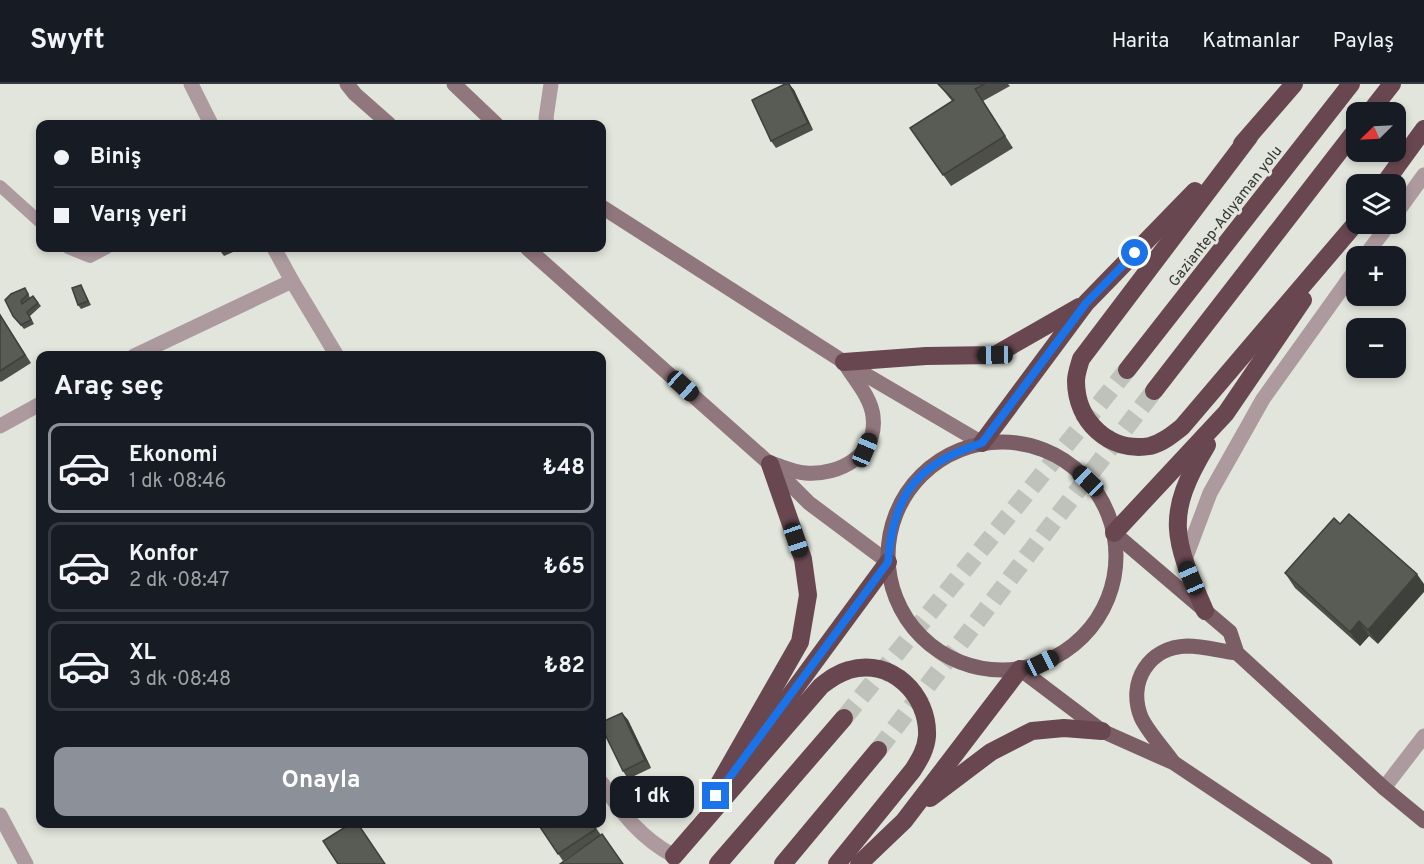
<!DOCTYPE html>
<html lang="tr">
<head>
<meta charset="utf-8">
<style>
	body { margin:0; font-family:Overpass,sans-serif; background:#20242c; color:#f1f3f6; height:100vh; display:flex; flex-direction:column; font-size:22px; white-space:nowrap }
	* { box-sizing:border-box; margin:0 }
	p { font-size:20px; color:#9ea1a6 }
	.icon { flex:none; width:33px; height:33px; fill:none; stroke:currentColor; stroke-width:2; stroke-linecap:round; stroke-linejoin:round }
	.map { position:relative; flex:1; overflow:hidden }
	.drawer { position:absolute; left:36px; top:267px; width:570px; height:477px; display:flex; flex-direction:column; background:#171b24; border-radius:12px; box-shadow:0 3px 9px #0003 }
	.drawer>* { flex:none }
	.banner { position:absolute; left:36px; top:36px; width:570px; height:132px; border-radius:12px; box-shadow:0 3px 9px #0003; display:grid; align-content:center; height:132px; padding:0 18px; background:#171b24 }
	.needle { width:39px; rotate:246deg }
	.buttons { position:absolute; left:1346px; top:18px; display:grid; gap:12px }
	.buttons a { display:grid; place-items:center; width:60px; height:60px; border-radius:12px; background:#171b24; box-shadow:0 3px 9px #0003; font-size:30px }
	.end { position:absolute; width:27px; height:27px; margin:-14px; border:8px solid #1a73e8; background:#fff; box-shadow:0 0 0 3px #fff }
	.from { border-radius:50% }
	.bubble { position:absolute; height:42px; border-radius:12px; background:#171b24; box-shadow:0 3px 9px #0003; font-size:20px; font-weight:700; line-height:42px; text-align:center }
	.car { position:absolute; width:18px; height:36px; margin:-18px -9px; border-radius:8px; box-shadow:0 0 4px 2px #0007; background:linear-gradient(#222 24%,#8ab4d8 0 40%,#222 0 76%,#8ab4d8 0 86%,#222 0) }
	.banner b { display:flex; align-items:center; gap:21px; height:57px; font-size:22px }
	.banner b+b { border-top:2px solid #363941 }
	.banner i { width:15px; height:15px; background:#f1f3f6 }
	ul { padding:0; list-style:none }
	li { display:flex; align-items:center; gap:18px; height:90px; margin:0 12px 9px; padding:0 6px; border:3px solid #363941; border-radius:12px }
	li div { flex:1 }
	li b { display:block; font-size:22px }
	li em { font-style:normal; font-weight:700 }
	li.on { border-color:#8c9099 }
	li>.icon { width:54px; height:54px; stroke-width:1.5 }
	h2 { padding:0 18px; font-size:27px; line-height:72px }
	.action { display:flex; gap:12px; margin-top:auto; padding:12px 18px }
	.action a { flex:1; height:69px; border-radius:12px; background:#8c9099; color:#fff; font-size:24px; font-weight:700; line-height:69px; text-align:center }
	header { display:flex; align-items:center; gap:36px; box-sizing:border-box; height:84px; padding:0 30px; background:#171b24; border-bottom:2px solid #363941 }
	header strong { font-size:28px }
	nav { display:flex; gap:33px; margin-inline-start:auto; font-size:21px }
	.map>svg:first-child { display:block }
</style>
</head>
<body>
<header>
<strong>Swyft</strong>
<nav><a>Harita</a><a>Katmanlar</a><a>Paylaş</a></nav>
</header>
<div class="map">
<svg width="1424" height="780" viewBox="0 0 1424 780">
	<rect width="100%" height="100%" fill="#e1e5dc"/>
	<g fill="none" stroke-linecap="round" stroke-linejoin="round">
		<g stroke="#bfc2ba" stroke-width="18" stroke-dasharray="18 9" stroke-linecap="butt">
			<polyline points="844,634 1127,286"/>
			<polyline points="878,666 1154,307"/>
		</g>
		<g stroke="#ac9a9e" stroke-width="12">
			<polyline points="0,102 40,138"/>
			<polyline points="68,164 90,173 107,164"/>
		</g>
		<g stroke="#ac9a9e" stroke-width="15">
			<polyline points="191,0 211,40"/>
			<polyline points="547,40 546,34 551,0"/>
			<polyline points="1395,131 1424,91"/>
			<polyline points="274,164 292,197 337,272"/>
			<polyline points="1365,172 1389,140"/>
			<polyline points="134,272 292,197"/>
			<polyline points="0,342 40,320"/>
			<polyline points="1184,478 1210,409 1263,315 1356,185"/>
			<path d="M602,699C622,730 641,754 674,772"/>
			<polyline points="1384,704 1424,652"/>
			<polyline points="0,731 26,780"/>
		</g>
		<g stroke="#90767d" stroke-width="15">
			<polyline points="347,0 355,10 389,40"/>
			<polyline points="454,0 496,40"/>
			<polyline points="602,123 844,278 982,359"/>
			<polyline points="527,164 770,380 809,419 888,478"/>
			<path d="M773,380C783,383 794,388 805,389C839,392 878,371 873,332C871,314 856,297 847,283"/>
		</g>
		<g stroke="#7b5d65" stroke-width="15">
			<circle cx="1002" cy="472" r="114"/>
			<polyline points="1114,449 1230,548 1237,569 1384,704 1424,737"/>
			<polyline points="1020,585 1102,647 1174,679 1325,780"/>
			<path d="M1173,678C1164,665 1147,647 1141,633C1127,598 1149,563 1187,562C1203,562 1221,567 1237,569"/>
		</g>
		<g stroke="#694751" stroke-width="18">
			<polyline points="1370,28 1392,0"/>
			<path d="M1249,53L1081,275C1079,282 1076,290 1076,297C1076,337 1109,369 1150,362C1162,359 1172,351 1182,343L1356,139"/>
			<polyline points="1242,60 1294,0"/>
			<polyline points="1384,100 1424,45"/>
			<polyline points="844,278 926,272 995,271 1079,223"/>
			<polyline points="1127,286 1351,0"/>
			<polyline points="1154,307 1356,46"/>
			<polyline points="982,359 1086,219 1195,107"/>
			<polyline points="1114,449 1226,329 1303,216"/>
			<path d="M1205,527C1173,454 1164,432 1207,361"/>
			<polyline points="752,663 888,478"/>
			<polyline points="930,714 991,668 1032,647 1064,644 1102,647"/>
			<polyline points="708,719 800,558 808,511 803,475 770,380"/>
			<path d="M674,772L821,602C830,595 838,589 849,586C891,573 929,611 927,652C926,665 920,675 913,686L837,780"/>
			<polyline points="718,780 844,634"/>
			<polyline points="783,780 878,666"/>
			<polyline points="859,780 904,737 1020,585"/>
		</g>
	</g>
	<g fill="#4d4f48">
		<polygon points="789,0 794,6 813,46 776,64 771,57"/>
		<polygon points="938,0 1008,0 1010,2 983,17 1013,64 951,102 910,44 952,17"/>
		<polygon points="218,164 242,164 224,172"/>
		<polygon points="83,205 91,221 81,225 78,221"/>
		<polygon points="28,208 30,214 33,212 41,222 30,232 34,240 24,245 13,232 5,216"/>
		<polygon points="0,230 31,279 1,298 0,297"/>
		<polygon points="1334,434 1378,560 1369,552 1360,562 1295,504 1285,489"/>
		<polygon points="622,629 628,636 651,684 628,695 623,687"/>
		<polygon points="538,740 593,740 601,751 563,777"/>
	</g>
	<g fill="#3e403b">
		<polygon points="789,0 794,6 813,46 808,39"/>
		<polygon points="1417,490 1424,500 1424,508 1378,560 1368,546"/>
		<polygon points="1359,537 1369,552 1360,562 1350,548"/>
		<polygon points="622,629 628,636 651,684 645,676"/>
	</g>
	<g fill="#595c54" stroke="#3e403b" stroke-width="1.5">
		<polygon points="785,0 789,0 808,39 771,57 752,16"/>
		<polygon points="938,0 985,0 975,5 1005,52 943,91 910,44 954,16"/>
		<polygon points="81,201 88,217 78,221 72,204"/>
		<polygon points="25,204 28,210 21,217 22,220 33,212 38,219 27,228 31,236 21,241 13,232 5,216 11,210"/>
		<polygon points="0,231 25,271 0,287"/>
		<polygon points="1349,430 1417,490 1368,546 1359,537 1350,548 1285,489 1334,434 1340,440"/>
		<polygon points="622,629 645,676 623,687 602,644 602,638"/>
		<polygon points="350,740 358,740 385,780 338,780 323,757"/>
		<polygon points="538,740 592,740 596,745 558,770"/>
		<polygon points="602,750 623,780 560,780"/>
	</g>
	<g fill="none" stroke-linecap="round" stroke-linejoin="round">
		<path stroke="#1a73e8" stroke-width="8" d="M716,712L888,478C893,411 916,380 982,359L1086,219L1135,169"/>
	</g>
	<g text-anchor="middle" stroke-width="6" stroke-linejoin="round" paint-order="stroke">
		<g font-size="15" fill="#363733" stroke="#e1e5dc">
			<text transform="translate(1225 132) rotate(-52)" y="5">Gaziantep-Adıyaman yolu</text>
		</g>
	</g>
</svg>
<div class="buttons">
<a><svg class="needle" viewBox="-14 -14 28 28"><path d="M0-13l5 13h-10z" fill="#e53935"/><path d="M0 13l5-13h-10z" fill="#9ea1a6"/></svg></a>
<a><svg class="icon" aria-label="layers" viewBox="0 0 24 24"><path d="M12 4l9 5-9 5-9-5zM3 14l9 5 9-5"/></svg></a>
<a>+</a>
<a>−</a>
</div>
<i class="end from" style="left:1135px;top:169px"></i>
<i class="end" style="left:716px;top:712px"></i>
<div class="bubble" style="left:610px;top:692px;width:84px">1 dk</div>
<i class="car" style="left:995px;top:271px;rotate:269deg"></i>
<i class="car" style="left:683px;top:302px;rotate:132deg"></i>
<i class="car" style="left:865px;top:366px;rotate:23deg"></i>
<i class="car" style="left:1088px;top:397px;rotate:314deg"></i>
<i class="car" style="left:796px;top:456px;rotate:161deg"></i>
<i class="car" style="left:1191px;top:494px;rotate:336deg"></i>
<i class="car" style="left:1042px;top:579px;rotate:64deg"></i>
<div class="banner">
<b><i class="from"></i>Biniş</b>
<b><i></i>Varış yeri</b>
</div>
<section class="drawer">
<h2>Araç seç</h2>
<ul>
<li class="on"><svg class="icon" aria-label="car" viewBox="0 0 24 24"><path d="M5 17H2v-5l4-1 3-4h7l3 4 3 1v5h-3M9 17h6M6 11h13"/><circle cx="7" cy="17" r="2"/><circle cx="17" cy="17" r="2"/></svg><div><b>Ekonomi</b><p>1 dk · 08:46</p></div><em>₺48</em></li>
<li><svg class="icon" aria-label="car" viewBox="0 0 24 24"><path d="M5 17H2v-5l4-1 3-4h7l3 4 3 1v5h-3M9 17h6M6 11h13"/><circle cx="7" cy="17" r="2"/><circle cx="17" cy="17" r="2"/></svg><div><b>Konfor</b><p>2 dk · 08:47</p></div><em>₺65</em></li>
<li><svg class="icon" aria-label="car" viewBox="0 0 24 24"><path d="M5 17H2v-5l4-1 3-4h7l3 4 3 1v5h-3M9 17h6M6 11h13"/><circle cx="7" cy="17" r="2"/><circle cx="17" cy="17" r="2"/></svg><div><b>XL</b><p>3 dk · 08:48</p></div><em>₺82</em></li>
</ul>
<div class="action"><a>Onayla</a></div>
</section>
</div>
</body>
</html>
